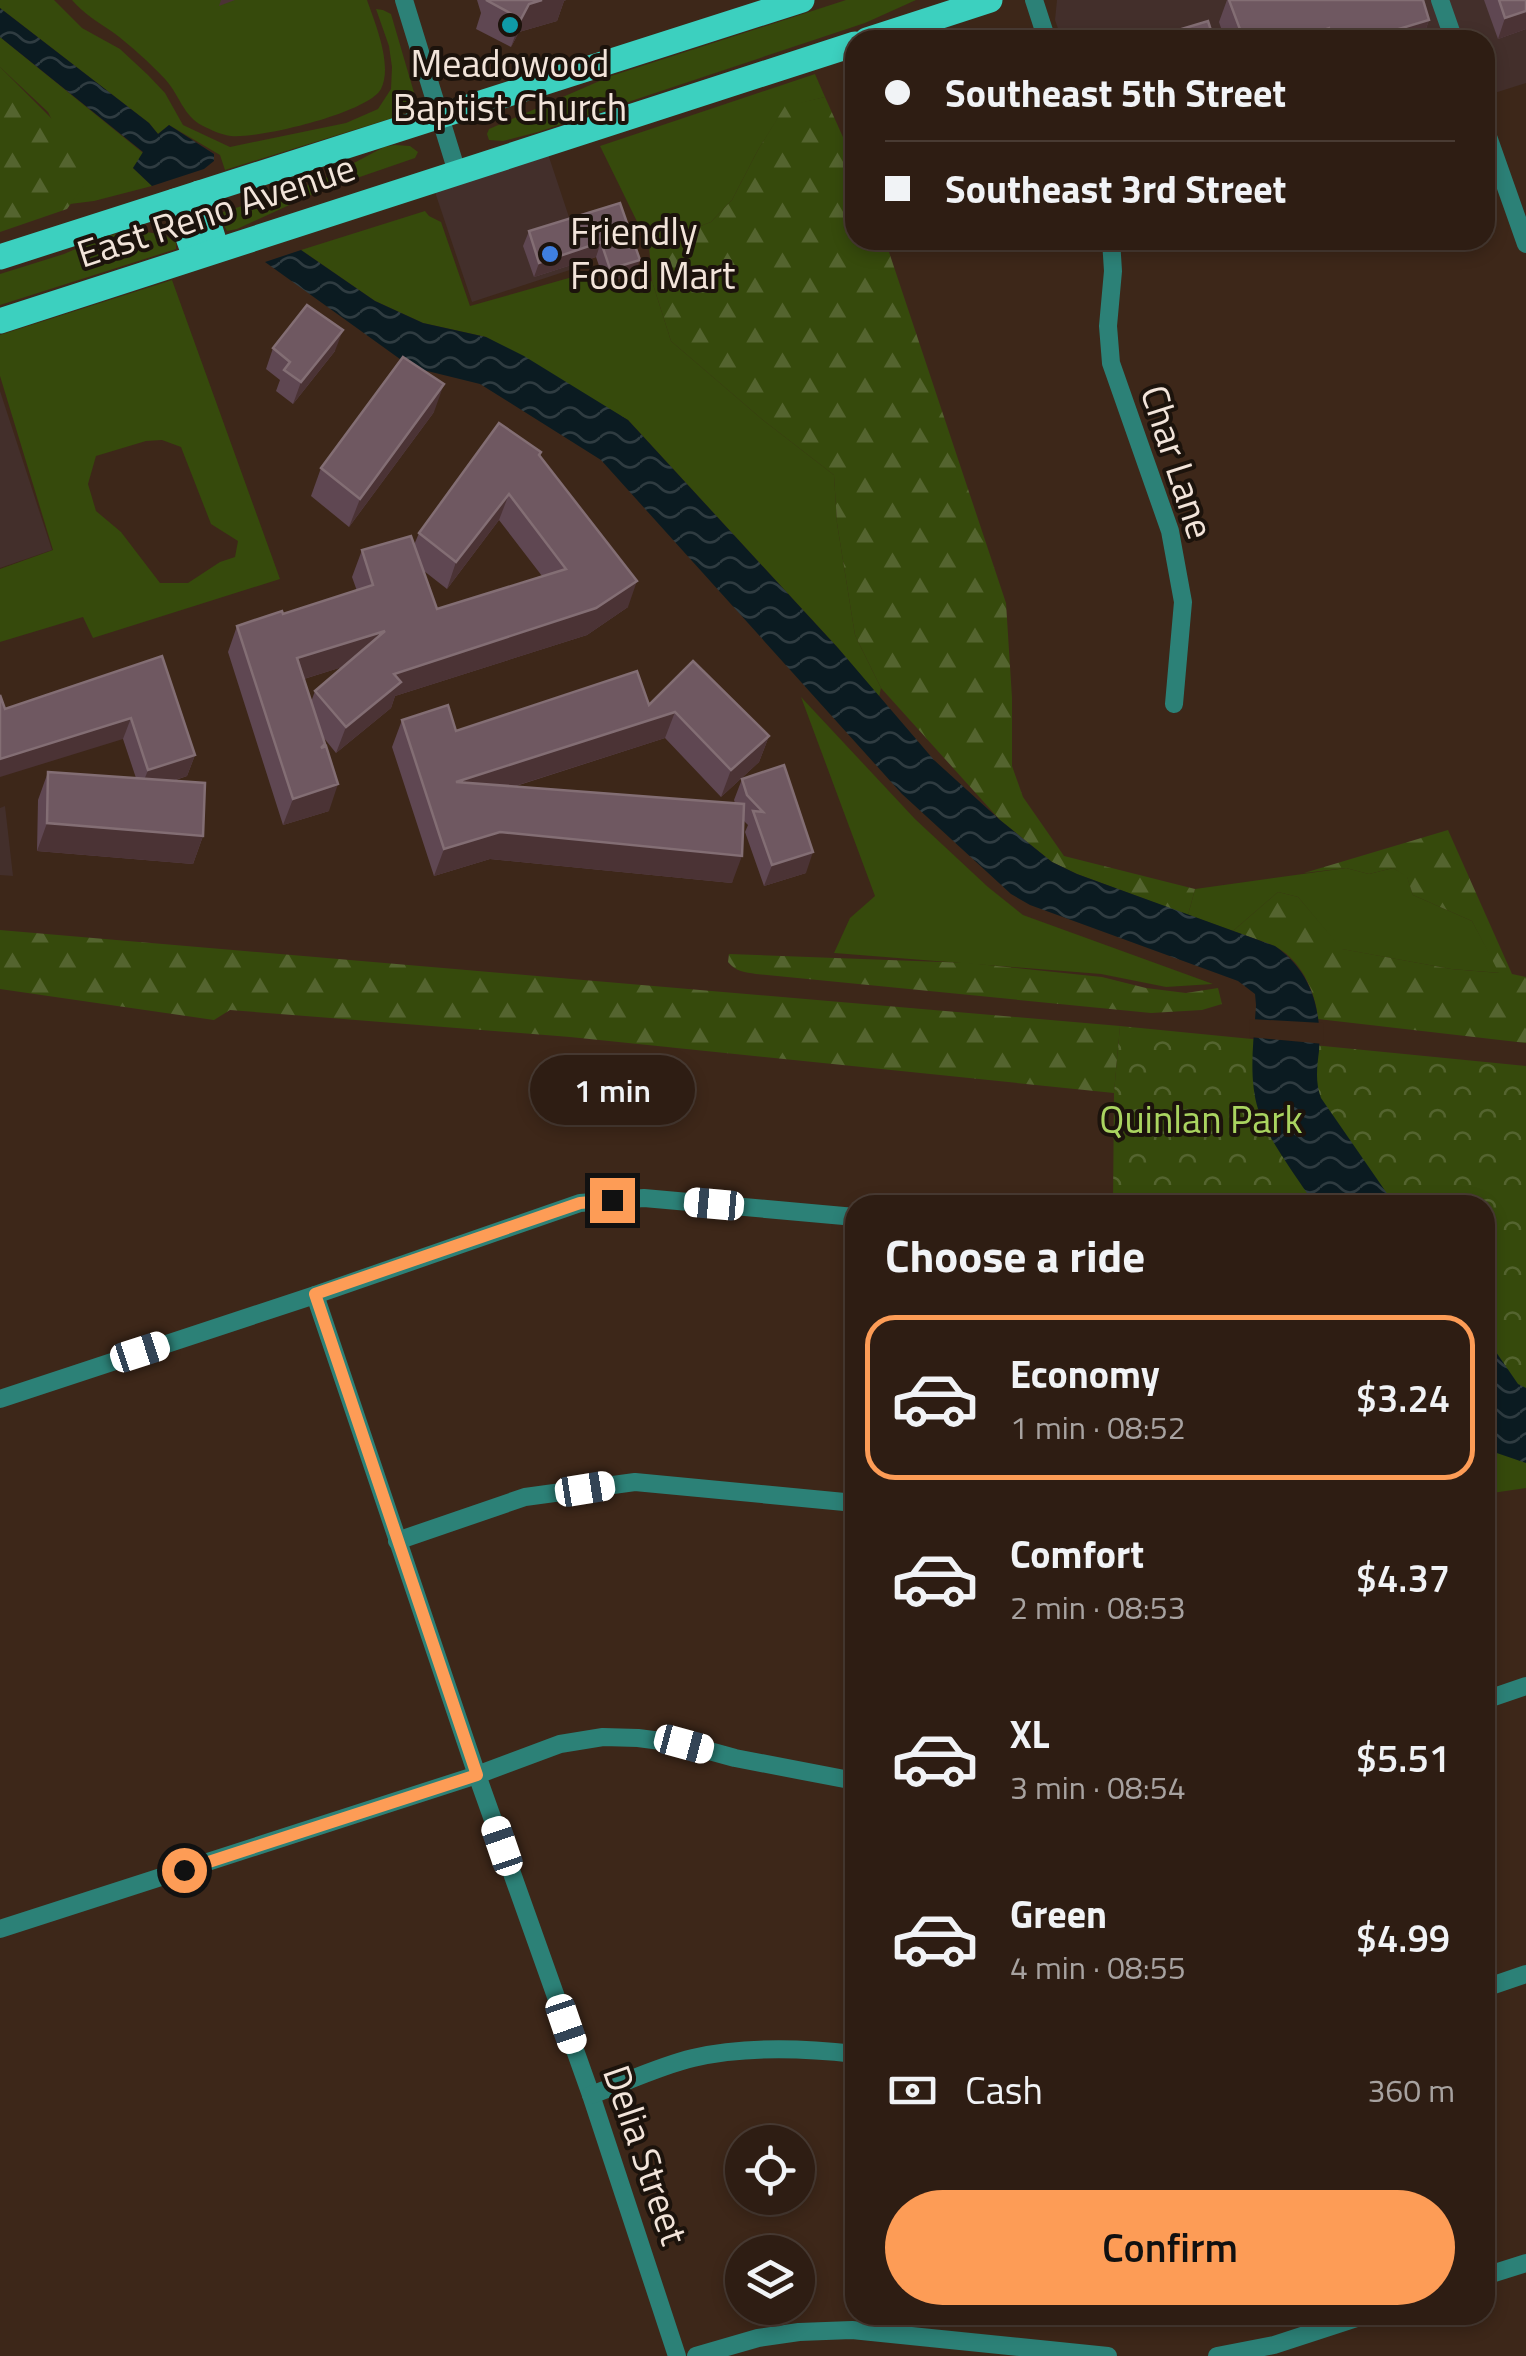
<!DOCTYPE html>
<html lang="en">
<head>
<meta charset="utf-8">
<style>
	body { margin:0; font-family:"Titillium Web",sans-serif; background:#36261c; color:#f1f3f6; height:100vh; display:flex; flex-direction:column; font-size:38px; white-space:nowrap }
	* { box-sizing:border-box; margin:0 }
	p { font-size:32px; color:#a7a2a0 }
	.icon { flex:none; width:55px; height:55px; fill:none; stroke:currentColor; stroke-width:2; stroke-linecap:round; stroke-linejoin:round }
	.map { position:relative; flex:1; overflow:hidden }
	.drawer { position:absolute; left:845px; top:1195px; width:650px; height:1130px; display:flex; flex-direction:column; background:#2e1d13; border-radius:30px; box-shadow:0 5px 15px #0003,0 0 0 2px #493b33 }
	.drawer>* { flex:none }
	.banner { position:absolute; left:845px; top:30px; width:650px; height:220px; border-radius:30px; box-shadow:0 5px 15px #0003,0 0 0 2px #493b33; display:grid; align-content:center; height:220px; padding:0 40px; background:#2e1d13 }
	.buttons { position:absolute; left:725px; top:2125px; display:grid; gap:20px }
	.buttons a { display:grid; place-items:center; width:90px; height:90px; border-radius:50%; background:#2e1d13; box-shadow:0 5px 15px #0003,0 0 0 2px #493b33; font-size:50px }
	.end { position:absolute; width:45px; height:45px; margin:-22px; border:12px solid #fd9c56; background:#111; box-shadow:0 0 0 5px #111 }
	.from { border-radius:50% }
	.bubble { position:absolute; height:70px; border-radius:35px; background:#2e1d13; box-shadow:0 5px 15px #0003,0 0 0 2px #493b33; font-size:32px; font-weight:600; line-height:70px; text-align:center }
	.car { position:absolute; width:30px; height:60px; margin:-30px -15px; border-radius:12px; box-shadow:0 0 8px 2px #0007; background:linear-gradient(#fff 24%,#345 0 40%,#fff 0 76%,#345 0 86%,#fff 0) }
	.banner b { display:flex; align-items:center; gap:35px; height:95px; font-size:38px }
	.banner b+b { border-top:2px solid #493b33 }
	.banner i { width:25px; height:25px; background:#f1f3f6 }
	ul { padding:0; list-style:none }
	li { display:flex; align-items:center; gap:30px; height:165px; margin:0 20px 15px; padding:0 20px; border:5px solid transparent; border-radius:30px }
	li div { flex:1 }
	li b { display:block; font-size:38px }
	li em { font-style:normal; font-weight:600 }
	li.on { border-color:#fd9c56 }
	li>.icon { width:90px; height:90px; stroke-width:1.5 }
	h2 { padding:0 40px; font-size:45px; line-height:120px }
	.pay { display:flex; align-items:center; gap:25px; height:110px; padding:0 40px; font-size:38px }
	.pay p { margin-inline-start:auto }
	.primary-button { display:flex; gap:20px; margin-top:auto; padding:20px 40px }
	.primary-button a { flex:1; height:115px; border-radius:60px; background:#fd9c56; color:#111; font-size:40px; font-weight:600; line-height:115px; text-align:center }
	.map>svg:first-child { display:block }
</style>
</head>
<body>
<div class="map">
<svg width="1526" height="2356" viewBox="0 0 1526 2356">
	<defs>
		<pattern id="forest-firs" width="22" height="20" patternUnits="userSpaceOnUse" patternTransform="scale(2.5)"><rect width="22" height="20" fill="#364a0c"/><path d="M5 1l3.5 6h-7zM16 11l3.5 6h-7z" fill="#54642f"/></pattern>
		<pattern id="park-crowns" width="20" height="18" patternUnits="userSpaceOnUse" patternTransform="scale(2.5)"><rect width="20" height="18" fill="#364a0c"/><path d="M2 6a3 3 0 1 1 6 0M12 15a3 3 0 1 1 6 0" fill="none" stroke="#54642f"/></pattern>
		<pattern id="water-waves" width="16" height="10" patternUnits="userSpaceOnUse" patternTransform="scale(2.5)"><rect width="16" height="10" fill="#0b1b21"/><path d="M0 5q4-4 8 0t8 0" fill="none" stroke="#2f3c41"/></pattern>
	</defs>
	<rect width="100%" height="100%" fill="#3d2719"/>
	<g fill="#432f2b">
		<polygon points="1057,0 1526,0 1526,83 1485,96 1485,40 1062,40 1055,20"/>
		<polygon points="548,154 585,265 472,302 435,192"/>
		<polygon points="0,391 52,550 0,568"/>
		<polygon points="5,806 13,876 0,875 0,808"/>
	</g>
	<g fill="#364a0c" fill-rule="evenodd">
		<polygon points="0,0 54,0 82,28 120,49 148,75 165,93 183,125 230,147 346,123 378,109 391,89 392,67 389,46 376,9 383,10 391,14 415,96 402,115 225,170 220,155 169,125 158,134 149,123 0,8"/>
		<path d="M72,0H367C375,23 393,65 381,89C368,113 258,139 231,136C222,135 211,130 203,126C183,116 179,94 165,79C150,63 131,46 114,33C98,22 84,14 72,0Z"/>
		<polygon points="846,0 916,0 865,23 538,132 503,141 489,140 487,134 489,129 611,76"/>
		<polygon points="0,37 143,153 133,168 152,186 94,201 70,204 84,185 48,112 0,67"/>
		<polygon points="815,74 825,97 785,107 758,150 732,200 711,222 649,246 600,146"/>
		<polygon points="395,145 410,146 418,152 415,158 322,190 237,229 227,231 219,216 223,212 318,182 384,147"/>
		<polygon points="425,211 429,216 441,222 470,306 590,272 596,292 652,281 671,341 763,420 834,475 837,523 855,635 881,688 879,697 838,648 628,420 486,337 423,323 375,301 301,250"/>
		<polygon points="134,230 165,235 176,243 176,249 0,305 0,274 64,254 103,237"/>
		<path d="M172,280L280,579L93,638L83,617L0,642V569L53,550L0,376V335ZM162,440L181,447L211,524L238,541L235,557L220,562L188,583H160L121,532L96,511L88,484L96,456L146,441Z"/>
		<polygon points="801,697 915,819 988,887 1023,915 1213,984 1166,987 1101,974 834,953 850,918 875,896"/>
		<polygon points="1346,868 1369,874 1393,868 1407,876 1413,895 1472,921 1500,973 1451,969 1341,949 1298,897 1278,892 1233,931 1188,915 1195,889"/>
	</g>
	<g fill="url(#forest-firs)">
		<polygon points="0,67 77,144 84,165 84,186 67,209 0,232"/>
		<polygon points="825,97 855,164 855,240 885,240 1006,603 1012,698 1012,766 1023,797 1064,856 1195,889 1188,915 1077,874 1052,862 1000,820 881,688 855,635 837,523 834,475 763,420 671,341 652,281 649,246 711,222 732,200 758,150 785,106"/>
		<path d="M1448,830L1512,974L1526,977V1043L1318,1019C1316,992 1300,957 1272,945C1260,940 1246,936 1233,931L1278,892L1298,897L1342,949L1451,969L1499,973L1472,921L1413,895L1407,877L1393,868L1369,874L1346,868L1304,873Z"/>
		<polygon points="0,930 1120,1026 1114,1093 570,1037 230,1010 214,1020 0,989"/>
		<path d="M729,954L969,963L1102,977L1146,988L1186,993L1218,988L1222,1004L1202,1010L1151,1013L756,974C745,972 736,972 728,962Z"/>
	</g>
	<polygon fill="url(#park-crowns)" points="1120,1026 1526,1066 1526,1488 1485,1494 1485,1205 1113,1205 1114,1093"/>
	<g fill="url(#water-waves)">
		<polygon points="0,8 149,123 158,134 169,125 214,154 214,161 204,169 152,186 133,168 143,152 0,37"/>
		<path d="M301,250L375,301L423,323L486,337L524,356L628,420L838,648L934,760L1000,820L1052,862L1077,874L1275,946C1311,971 1322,1009 1319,1051C1317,1067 1315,1082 1321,1098L1395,1205H1315C1299,1180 1266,1137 1258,1109C1248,1076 1254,1039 1256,1005L1255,994L1238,981L1030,905L1011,894L902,794L601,460L480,384L411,367L265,262Z"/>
		<polygon points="1485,1336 1518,1384 1526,1388 1526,1463 1485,1449"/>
	</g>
	<polygon fill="#3d2719" points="1250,1019 1323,1023 1324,1044 1249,1037"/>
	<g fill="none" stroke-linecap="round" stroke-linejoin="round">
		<g stroke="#2c8177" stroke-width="18">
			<polyline points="404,0 457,172"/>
			<polyline points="1034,0 1047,40"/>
			<polyline points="1440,0 1454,40"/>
			<polyline points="1485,128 1526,244"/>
			<polyline points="1111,240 1113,271 1108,326 1111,363 1170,531 1183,602 1174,704"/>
			<polyline points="315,1295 477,1775 591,2095 677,2356"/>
			<polyline points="0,1399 315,1295 580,1203 644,1198 855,1217"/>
			<polyline points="397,1541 525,1497 635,1482 855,1503"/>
			<polyline points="1485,1700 1526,1686"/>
			<polyline points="0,1929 477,1775 560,1744 603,1737 638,1738 684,1744 735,1758 855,1781"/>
			<polyline points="1485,1988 1526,1974"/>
			<path d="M591,2095C624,2083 659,2066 693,2058C745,2046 802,2048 855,2054"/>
			<polyline points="1485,2276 1526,2263"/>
			<polyline points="696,2356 758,2338 799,2332 852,2330 1108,2356"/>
			<polyline points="1217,2356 1274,2345 1366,2315"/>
		</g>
		<g stroke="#3cd0bf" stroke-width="25">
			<polyline points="867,40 990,0"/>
			<polyline points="199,193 217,250"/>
			<polyline points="175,201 195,257"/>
			<polyline points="0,257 802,0"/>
			<polyline points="0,321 855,44"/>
		</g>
	</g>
	<g fill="#5f4752" fill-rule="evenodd">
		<polygon points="477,0 566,0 564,1 557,21 519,32 511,47 476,29 481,13"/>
		<polygon points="1227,0 1229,0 1429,20 1422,40 1225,40 1219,22"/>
		<polygon points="1484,0 1526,0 1526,29 1498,39"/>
		<polygon points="620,203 635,274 605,283 596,257 534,277 523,246 529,231"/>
		<polygon points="273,348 335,351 293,404 276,391 280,380 266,369"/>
		<polygon points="434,412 349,527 311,496 321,468"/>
		<path d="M541,452L540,456L628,607L587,635L395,696L391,708L336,753L323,737L325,744L329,811L283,825L228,652L237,626L283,614L357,591L352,577L362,550L414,545L419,533ZM499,520L542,576L437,609L424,571L447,589ZM342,667L315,691L311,702L304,679Z"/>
		<polygon points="162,656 195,755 187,776 173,781 203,836 193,864 37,851 38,800 48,772 136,778 123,739 5,709"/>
		<polygon points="649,705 769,736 759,762 721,797 665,738 516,786 735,803 734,800 742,779 806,873 764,886 745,832 748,825 743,820 732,883 490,859 434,876 392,747 402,720 456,731"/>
	</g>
	<g fill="#4b3335">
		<polygon points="221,0 235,0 219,6"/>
		<polygon points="542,0 566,0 564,1 557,21 519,32 511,47 521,19 529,4"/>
		<polygon points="1526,11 1526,29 1498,39 1505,18"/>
		<polygon points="1429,20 1422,40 1362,40"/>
		<polygon points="1329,28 1325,40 1296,40"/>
		<polygon points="601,242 596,257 534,277 539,263"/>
		<polygon points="640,260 635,274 605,283 610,269"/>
		<polygon points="343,330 335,351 293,404 301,382"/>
		<polygon points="444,384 434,412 349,527 360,499"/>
		<polygon points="509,494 499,520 447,589 456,562"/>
		<polygon points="637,581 628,607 587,635 395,696 391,708 336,753 346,727 394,674"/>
		<polygon points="385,631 375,657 287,684 297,658"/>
		<polygon points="675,712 665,738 446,808 456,782"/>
		<polygon points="131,718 123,739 0,777 0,759"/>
		<polygon points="769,736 759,762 721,797 731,770"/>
		<polygon points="195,755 187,776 140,791 148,770"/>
		<polygon points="338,784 329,811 283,825 293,799"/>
		<polygon points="47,823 203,836 193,864 37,851"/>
		<polygon points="500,832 742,856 732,883 490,859 434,876 444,849"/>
		<polygon points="813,852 806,873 764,886 772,865"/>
	</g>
	<g fill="#6f5861" stroke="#836e74" stroke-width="2.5">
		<polygon points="486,0 542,0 529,4 521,19"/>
		<polygon points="1229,0 1423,0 1429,20 1362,40 1333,40 1329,28 1296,40 1244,40"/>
		<polygon points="1499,0 1526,0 1526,11 1505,18"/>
		<polygon points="1208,21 1214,40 1145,40"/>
		<polygon points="620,203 640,260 610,269 601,242 539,263 529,231"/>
		<polygon points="307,305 343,330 301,382 284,370 290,362 273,348"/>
		<polygon points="403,357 444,384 360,499 321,468"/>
		<polygon points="499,423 541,452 539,455 637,581 596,608 394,674 401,682 346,727 315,691 385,631 297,658 325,744 321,748 326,746 338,784 293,799 237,626 282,611 283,614 373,585 362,550 411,536 437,609 566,569 509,494 456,562 419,533"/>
		<polygon points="162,656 195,755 148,770 131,718 0,759 0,695 5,709"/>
		<polygon points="693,661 769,736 731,770 675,712 456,782 744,804 742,856 500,832 444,849 402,720 448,705 456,731 637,671 649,705"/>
		<polygon points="784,765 813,852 772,865 753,811 763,812 747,795 742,779"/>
		<polygon points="48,772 205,783 203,836 47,823"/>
	</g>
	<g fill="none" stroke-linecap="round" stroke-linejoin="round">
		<polyline stroke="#fd9c56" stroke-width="12" points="184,1870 477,1775 315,1294 580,1203 612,1200"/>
	</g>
	<circle fill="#0f9aa8" stroke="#1c130c" stroke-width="4" cx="510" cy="25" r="10"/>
	<circle fill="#3f7fe0" stroke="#1c130c" stroke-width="4" cx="550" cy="254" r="10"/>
	<g text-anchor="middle" stroke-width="8" stroke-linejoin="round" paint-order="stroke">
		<g font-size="38" fill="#f2e4da" stroke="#1c130c">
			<text x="510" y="77">Meadowood<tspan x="510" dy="44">Baptist Church</tspan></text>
			<text x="570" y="245" text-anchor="start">Friendly<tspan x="570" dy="44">Food Mart</tspan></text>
		</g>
		<g font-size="38" fill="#f2e4da" stroke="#1c130c">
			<text transform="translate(216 211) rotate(-18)" y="13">East Reno Avenue</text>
			<text transform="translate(1177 462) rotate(72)" y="13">Char Lane</text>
			<text transform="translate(645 2155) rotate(71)" y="13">Delia Street</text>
		</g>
		<g font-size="38" fill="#aad460" stroke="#1c130c">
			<text x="1201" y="1133">Quinlan Park</text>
		</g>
	</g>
</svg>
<div class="buttons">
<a><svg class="icon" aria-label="locate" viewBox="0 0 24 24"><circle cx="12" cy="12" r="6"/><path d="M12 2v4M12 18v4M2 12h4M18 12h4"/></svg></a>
<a><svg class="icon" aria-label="layers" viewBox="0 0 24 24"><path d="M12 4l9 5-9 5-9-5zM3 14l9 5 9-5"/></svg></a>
</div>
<i class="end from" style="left:184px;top:1870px"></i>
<i class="end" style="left:612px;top:1200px"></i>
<div class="bubble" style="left:530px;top:1055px;width:165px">1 min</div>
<i class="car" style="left:714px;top:1204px;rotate:275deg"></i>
<i class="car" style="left:140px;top:1352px;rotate:72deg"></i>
<i class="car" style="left:585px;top:1489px;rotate:81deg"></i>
<i class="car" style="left:684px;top:1744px;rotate:105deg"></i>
<i class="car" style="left:502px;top:1846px;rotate:341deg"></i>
<i class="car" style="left:566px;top:2024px;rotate:161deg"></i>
<div class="banner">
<b><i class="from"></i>Southeast 5th Street</b>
<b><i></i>Southeast 3rd Street</b>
</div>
<section class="drawer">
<h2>Choose a ride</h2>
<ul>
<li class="on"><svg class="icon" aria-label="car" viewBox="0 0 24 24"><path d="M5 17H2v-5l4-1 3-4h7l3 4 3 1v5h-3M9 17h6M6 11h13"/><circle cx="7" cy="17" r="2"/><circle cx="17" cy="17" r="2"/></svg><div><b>Economy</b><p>1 min · 08:52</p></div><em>$3.24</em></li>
<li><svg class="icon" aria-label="car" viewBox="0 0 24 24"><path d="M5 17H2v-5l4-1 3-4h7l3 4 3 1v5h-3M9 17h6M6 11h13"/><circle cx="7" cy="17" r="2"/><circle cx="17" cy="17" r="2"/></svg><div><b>Comfort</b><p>2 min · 08:53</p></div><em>$4.37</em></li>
<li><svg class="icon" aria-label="car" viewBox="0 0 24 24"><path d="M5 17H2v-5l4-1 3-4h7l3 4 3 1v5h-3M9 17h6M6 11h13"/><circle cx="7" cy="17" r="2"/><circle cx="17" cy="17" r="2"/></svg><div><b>XL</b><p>3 min · 08:54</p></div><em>$5.51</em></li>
<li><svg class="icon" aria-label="car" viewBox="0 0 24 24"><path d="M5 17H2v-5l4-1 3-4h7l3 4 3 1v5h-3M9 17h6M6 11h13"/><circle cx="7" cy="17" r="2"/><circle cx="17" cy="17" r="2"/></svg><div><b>Green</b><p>4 min · 08:55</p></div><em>$4.99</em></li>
</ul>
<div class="pay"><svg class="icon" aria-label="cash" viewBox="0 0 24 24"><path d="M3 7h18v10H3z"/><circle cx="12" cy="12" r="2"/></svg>Cash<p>360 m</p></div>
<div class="primary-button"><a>Confirm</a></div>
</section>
</div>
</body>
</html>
